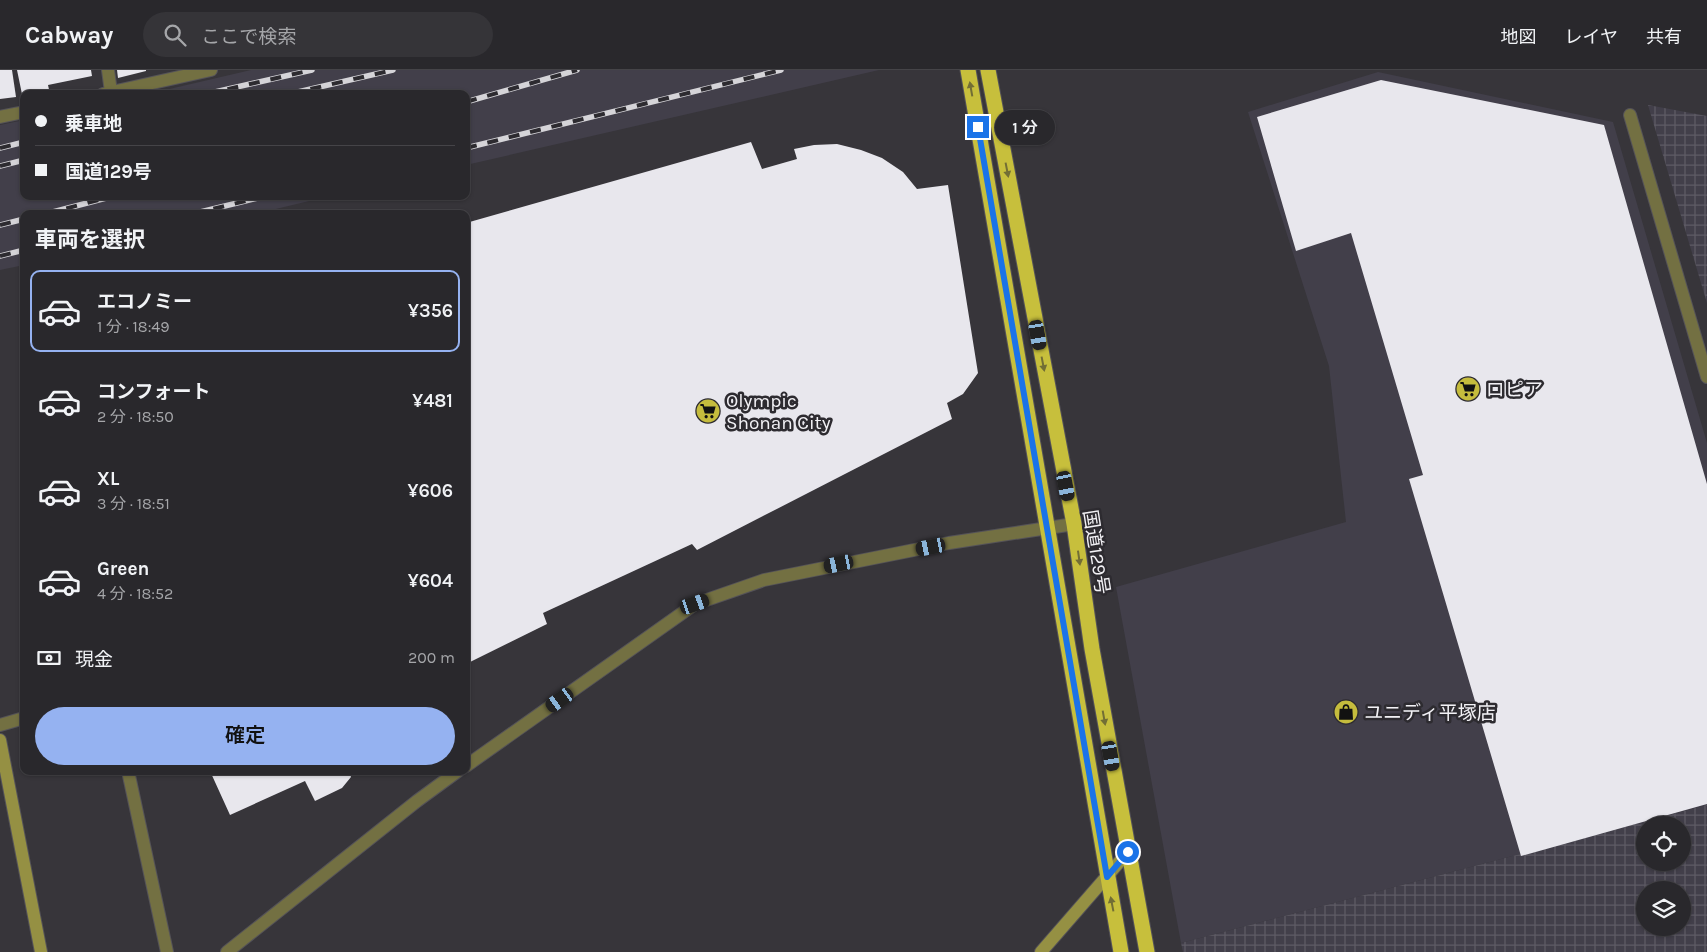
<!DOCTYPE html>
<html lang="ja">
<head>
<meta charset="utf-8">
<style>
	body { margin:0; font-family:Karla,"Noto Sans JP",sans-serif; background:#353438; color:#f1f3f6; height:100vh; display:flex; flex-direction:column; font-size:19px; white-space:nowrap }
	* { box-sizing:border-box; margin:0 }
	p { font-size:16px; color:#a5a6a9 }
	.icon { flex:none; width:28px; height:28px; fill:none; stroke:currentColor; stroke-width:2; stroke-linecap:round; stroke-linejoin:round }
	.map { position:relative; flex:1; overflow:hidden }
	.side { position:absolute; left:20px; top:140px; width:450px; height:565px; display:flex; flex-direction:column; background:#29282c; border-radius:10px; box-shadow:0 1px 4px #0004,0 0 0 1px #454448 }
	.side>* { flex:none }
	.banner { position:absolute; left:20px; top:20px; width:450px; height:110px; border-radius:10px; box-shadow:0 1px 4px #0004,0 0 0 1px #454448; display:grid; align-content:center; height:110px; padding:0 15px; background:#29282c }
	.controls { position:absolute; left:1636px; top:746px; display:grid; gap:10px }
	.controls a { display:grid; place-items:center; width:55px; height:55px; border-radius:50%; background:#29282c; box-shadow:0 1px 4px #0004,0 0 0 1px #454448; font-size:25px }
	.end { position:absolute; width:22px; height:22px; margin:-11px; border:6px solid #1a73e8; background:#fff; box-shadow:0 0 0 2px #fff }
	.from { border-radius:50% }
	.bubble { position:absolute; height:35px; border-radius:18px; background:#29282c; box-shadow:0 1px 4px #0004,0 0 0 1px #454448; font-size:16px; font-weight:600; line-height:35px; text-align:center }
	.car { position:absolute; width:15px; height:30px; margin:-15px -8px; border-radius:6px; box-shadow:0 0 4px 1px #0007; background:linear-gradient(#222 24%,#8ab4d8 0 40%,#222 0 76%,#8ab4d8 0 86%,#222 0) }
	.banner b { display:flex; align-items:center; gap:18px; height:48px; font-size:19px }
	.banner b+b { border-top:1px solid #454448 }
	.banner i { width:12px; height:12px; background:#f1f3f6 }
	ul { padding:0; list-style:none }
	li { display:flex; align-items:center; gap:15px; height:82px; margin:0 10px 8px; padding:0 5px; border:2px solid transparent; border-radius:10px }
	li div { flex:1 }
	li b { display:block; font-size:19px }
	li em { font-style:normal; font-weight:600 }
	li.selected { border-color:#95b2f1 }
	li>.icon { width:45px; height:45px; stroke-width:1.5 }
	h2 { padding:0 15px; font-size:22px; line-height:60px }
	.pay { display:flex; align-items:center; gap:12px; height:55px; padding:0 15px; font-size:19px }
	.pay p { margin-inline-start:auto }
	.primary-button { display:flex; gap:10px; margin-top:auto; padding:10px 15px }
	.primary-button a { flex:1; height:58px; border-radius:30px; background:#95b2f1; color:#111; font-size:20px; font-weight:600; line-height:58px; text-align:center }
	header { display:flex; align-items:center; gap:30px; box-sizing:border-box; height:70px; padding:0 25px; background:#29282c; border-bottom:1px solid #454448 }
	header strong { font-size:24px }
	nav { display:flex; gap:28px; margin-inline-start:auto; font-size:18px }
	.search { width:350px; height:45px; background:#353438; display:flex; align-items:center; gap:12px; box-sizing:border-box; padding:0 18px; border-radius:28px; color:#a5a6a9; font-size:19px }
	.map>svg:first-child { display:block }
</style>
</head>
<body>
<header>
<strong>Cabway</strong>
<div class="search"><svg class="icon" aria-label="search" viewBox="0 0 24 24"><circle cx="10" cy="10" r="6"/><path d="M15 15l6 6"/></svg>ここで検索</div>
<nav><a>地図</a><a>レイヤ</a><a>共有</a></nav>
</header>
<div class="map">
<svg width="1707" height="882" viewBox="0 0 1707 882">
	<defs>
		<pattern id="industrial-grid" width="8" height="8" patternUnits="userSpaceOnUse" patternTransform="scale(1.25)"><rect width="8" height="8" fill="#423f4a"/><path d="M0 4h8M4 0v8" fill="none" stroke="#5e5b65"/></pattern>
	</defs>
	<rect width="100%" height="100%" fill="#37353a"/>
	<g fill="#423f4a">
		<polygon points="251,0 879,0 466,95 466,24 148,24"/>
		<polygon points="1378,2 1613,52 1707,373 1707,735 1181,873 1116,517 1346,452 1329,296 1248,42"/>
		<polygon points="24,50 24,126 330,126 255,144 24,144 24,195 0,200 0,55"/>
	</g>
	<g fill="url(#industrial-grid)" fill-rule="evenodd">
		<polygon points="1648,35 1707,46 1707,233"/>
		<path d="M1707,735V882H1183L1181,873ZM1645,755H1682V792H1645ZM1645,820H1682V858H1645Z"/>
	</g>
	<g fill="#e8e7ed">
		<polygon points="0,0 12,0 16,27 0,29"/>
		<polygon points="17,0 91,0 92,6 48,15 50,24 24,24 23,29"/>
		<polygon points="117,0 146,0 146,1 118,8"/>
		<polygon points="1381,10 1604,55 1707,414 1707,734 1521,786 1409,409 1423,405 1351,163 1296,181 1257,47"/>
		<polygon points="751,72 762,99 797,89 794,79 814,75 837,74 861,80 882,88 903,102 917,119 948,115 978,303 963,324 947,333 952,349 697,480 692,474 543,543 547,554 466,594 466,153"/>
		<polygon points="210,701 349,701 351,707 342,718 315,731 305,711 230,745"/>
	</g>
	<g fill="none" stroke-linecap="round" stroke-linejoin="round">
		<defs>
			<g id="street">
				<polyline points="108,0 111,22"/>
				<polyline points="103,24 211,0"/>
				<polyline points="1630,45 1707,307"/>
				<polyline points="0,47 24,42"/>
				<polyline points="0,655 24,648"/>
				<polyline points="466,696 695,534 764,510 949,473 1074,454"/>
				<polyline points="128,701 167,882"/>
				<polyline points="227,882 417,731 458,701"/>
			</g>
			<g id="secondary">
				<polyline points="0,670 41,882"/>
				<polyline points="1041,882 1128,782"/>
			</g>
			<g id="highway">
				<polyline points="968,0 1121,882"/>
				<polyline points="988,0 1074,454 1092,579 1147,882"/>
			</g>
		</defs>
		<use href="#street" stroke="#555358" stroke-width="14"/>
		<use href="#secondary" stroke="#555358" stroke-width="14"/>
		<use href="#highway" stroke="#555358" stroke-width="17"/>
		<use href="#street" stroke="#737042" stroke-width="12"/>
		<use href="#secondary" stroke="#959043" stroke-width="12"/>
		<use href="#highway" stroke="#c7bf3c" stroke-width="15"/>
		<defs>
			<g id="rail">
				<polyline points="206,24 312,0"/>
				<polyline points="289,24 393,0"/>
				<polyline points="466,32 577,0"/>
				<polyline points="0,78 24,72"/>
				<polyline points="466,78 781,0"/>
				<polyline points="0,96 24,90"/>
				<polyline points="45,144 114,126"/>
				<polyline points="192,144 266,126"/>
				<polyline points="0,155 24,149"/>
				<polyline points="0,186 24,180"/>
			</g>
		</defs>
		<use href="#rail" stroke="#d5d4d8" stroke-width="5.5"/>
		<use href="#rail" stroke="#2d2b30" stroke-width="4" stroke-dasharray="11" stroke-linecap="butt"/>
	</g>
	<defs><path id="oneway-solid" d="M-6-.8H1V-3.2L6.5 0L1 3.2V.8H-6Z" transform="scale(1.25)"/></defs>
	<g fill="#726e35">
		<use href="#oneway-solid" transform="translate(971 19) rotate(-100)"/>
		<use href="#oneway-solid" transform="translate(1007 100) rotate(79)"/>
		<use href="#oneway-solid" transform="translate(1043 294) rotate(79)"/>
		<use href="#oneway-solid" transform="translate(1079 488) rotate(82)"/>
		<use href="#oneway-solid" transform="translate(1104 648) rotate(80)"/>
		<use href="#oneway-solid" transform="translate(1112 834) rotate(-101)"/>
	</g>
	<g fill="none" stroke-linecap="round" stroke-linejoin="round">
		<polyline stroke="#1a73e8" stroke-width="6" points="978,57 1107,807 1128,782"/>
	</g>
	<defs>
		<symbol id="supermarket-disc" viewBox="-11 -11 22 22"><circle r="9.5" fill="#c5bc3d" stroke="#2d2b30"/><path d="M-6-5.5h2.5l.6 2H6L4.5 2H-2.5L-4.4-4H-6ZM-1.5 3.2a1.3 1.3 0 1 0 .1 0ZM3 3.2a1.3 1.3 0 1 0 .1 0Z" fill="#111"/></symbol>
		<symbol id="shop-disc" viewBox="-11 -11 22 22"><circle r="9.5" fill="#c5bc3d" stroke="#2d2b30"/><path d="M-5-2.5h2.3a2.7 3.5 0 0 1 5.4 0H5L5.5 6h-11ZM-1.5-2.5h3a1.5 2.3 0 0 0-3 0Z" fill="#111"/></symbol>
	</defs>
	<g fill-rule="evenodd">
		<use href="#supermarket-disc" x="1454" y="305" width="28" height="28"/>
		<use href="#supermarket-disc" x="694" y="327" width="28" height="28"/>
		<use href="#shop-disc" x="1332" y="628" width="28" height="28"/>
	</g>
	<g text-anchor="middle" stroke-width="5" stroke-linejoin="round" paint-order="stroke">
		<g font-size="19" fill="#f2f1f5" stroke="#2d2b30" text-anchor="start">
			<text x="1486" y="326">ロピア</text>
			<text x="726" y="337">Olympic<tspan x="726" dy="22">Shonan City</tspan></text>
			<text x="1364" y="649">ユニディ平塚店</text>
		</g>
		<g font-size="19" fill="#f2f1f5" stroke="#2d2b30">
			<text transform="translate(1097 482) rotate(81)" y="7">国道129号</text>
		</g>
	</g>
</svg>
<div class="controls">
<a><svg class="icon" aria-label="locate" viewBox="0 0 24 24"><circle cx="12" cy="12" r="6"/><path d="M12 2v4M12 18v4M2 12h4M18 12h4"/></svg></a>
<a><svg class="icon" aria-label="layers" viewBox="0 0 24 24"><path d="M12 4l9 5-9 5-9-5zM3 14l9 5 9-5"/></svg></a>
</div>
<i class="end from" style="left:1128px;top:782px"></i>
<i class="end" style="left:978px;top:57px"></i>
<div class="bubble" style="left:995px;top:40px;width:60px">1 分</div>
<i class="car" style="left:1038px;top:265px;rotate:170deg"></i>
<i class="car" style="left:1066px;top:416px;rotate:169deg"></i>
<i class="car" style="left:931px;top:477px;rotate:259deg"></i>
<i class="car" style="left:839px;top:494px;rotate:258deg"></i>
<i class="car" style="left:695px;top:534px;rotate:71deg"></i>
<i class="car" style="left:560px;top:630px;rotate:235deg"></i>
<i class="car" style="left:1111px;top:686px;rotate:170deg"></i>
<div class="banner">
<b><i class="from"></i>乗車地</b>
<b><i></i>国道129号</b>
</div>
<section class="side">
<h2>車両を選択</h2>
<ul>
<li class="selected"><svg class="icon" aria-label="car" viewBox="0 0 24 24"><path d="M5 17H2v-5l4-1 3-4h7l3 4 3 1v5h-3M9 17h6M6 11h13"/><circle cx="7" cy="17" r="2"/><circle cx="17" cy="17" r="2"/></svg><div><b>エコノミー</b><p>1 分 · 18:49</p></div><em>¥356</em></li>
<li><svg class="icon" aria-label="car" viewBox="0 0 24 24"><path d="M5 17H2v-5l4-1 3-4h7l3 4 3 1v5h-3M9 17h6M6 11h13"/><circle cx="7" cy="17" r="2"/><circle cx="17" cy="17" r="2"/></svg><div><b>コンフォート</b><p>2 分 · 18:50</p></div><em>¥481</em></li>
<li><svg class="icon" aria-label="car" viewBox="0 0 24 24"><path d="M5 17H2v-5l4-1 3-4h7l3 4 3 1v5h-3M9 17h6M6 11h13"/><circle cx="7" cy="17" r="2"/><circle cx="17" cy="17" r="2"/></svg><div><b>XL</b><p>3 分 · 18:51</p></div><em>¥606</em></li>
<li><svg class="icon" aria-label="car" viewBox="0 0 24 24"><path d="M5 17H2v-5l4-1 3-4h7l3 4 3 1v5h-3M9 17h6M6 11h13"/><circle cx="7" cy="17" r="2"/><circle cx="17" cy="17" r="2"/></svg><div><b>Green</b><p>4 分 · 18:52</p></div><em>¥604</em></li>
</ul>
<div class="pay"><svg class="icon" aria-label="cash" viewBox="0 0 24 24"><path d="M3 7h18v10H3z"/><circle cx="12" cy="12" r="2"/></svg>現金<p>200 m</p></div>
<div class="primary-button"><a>確定</a></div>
</section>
</div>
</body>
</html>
